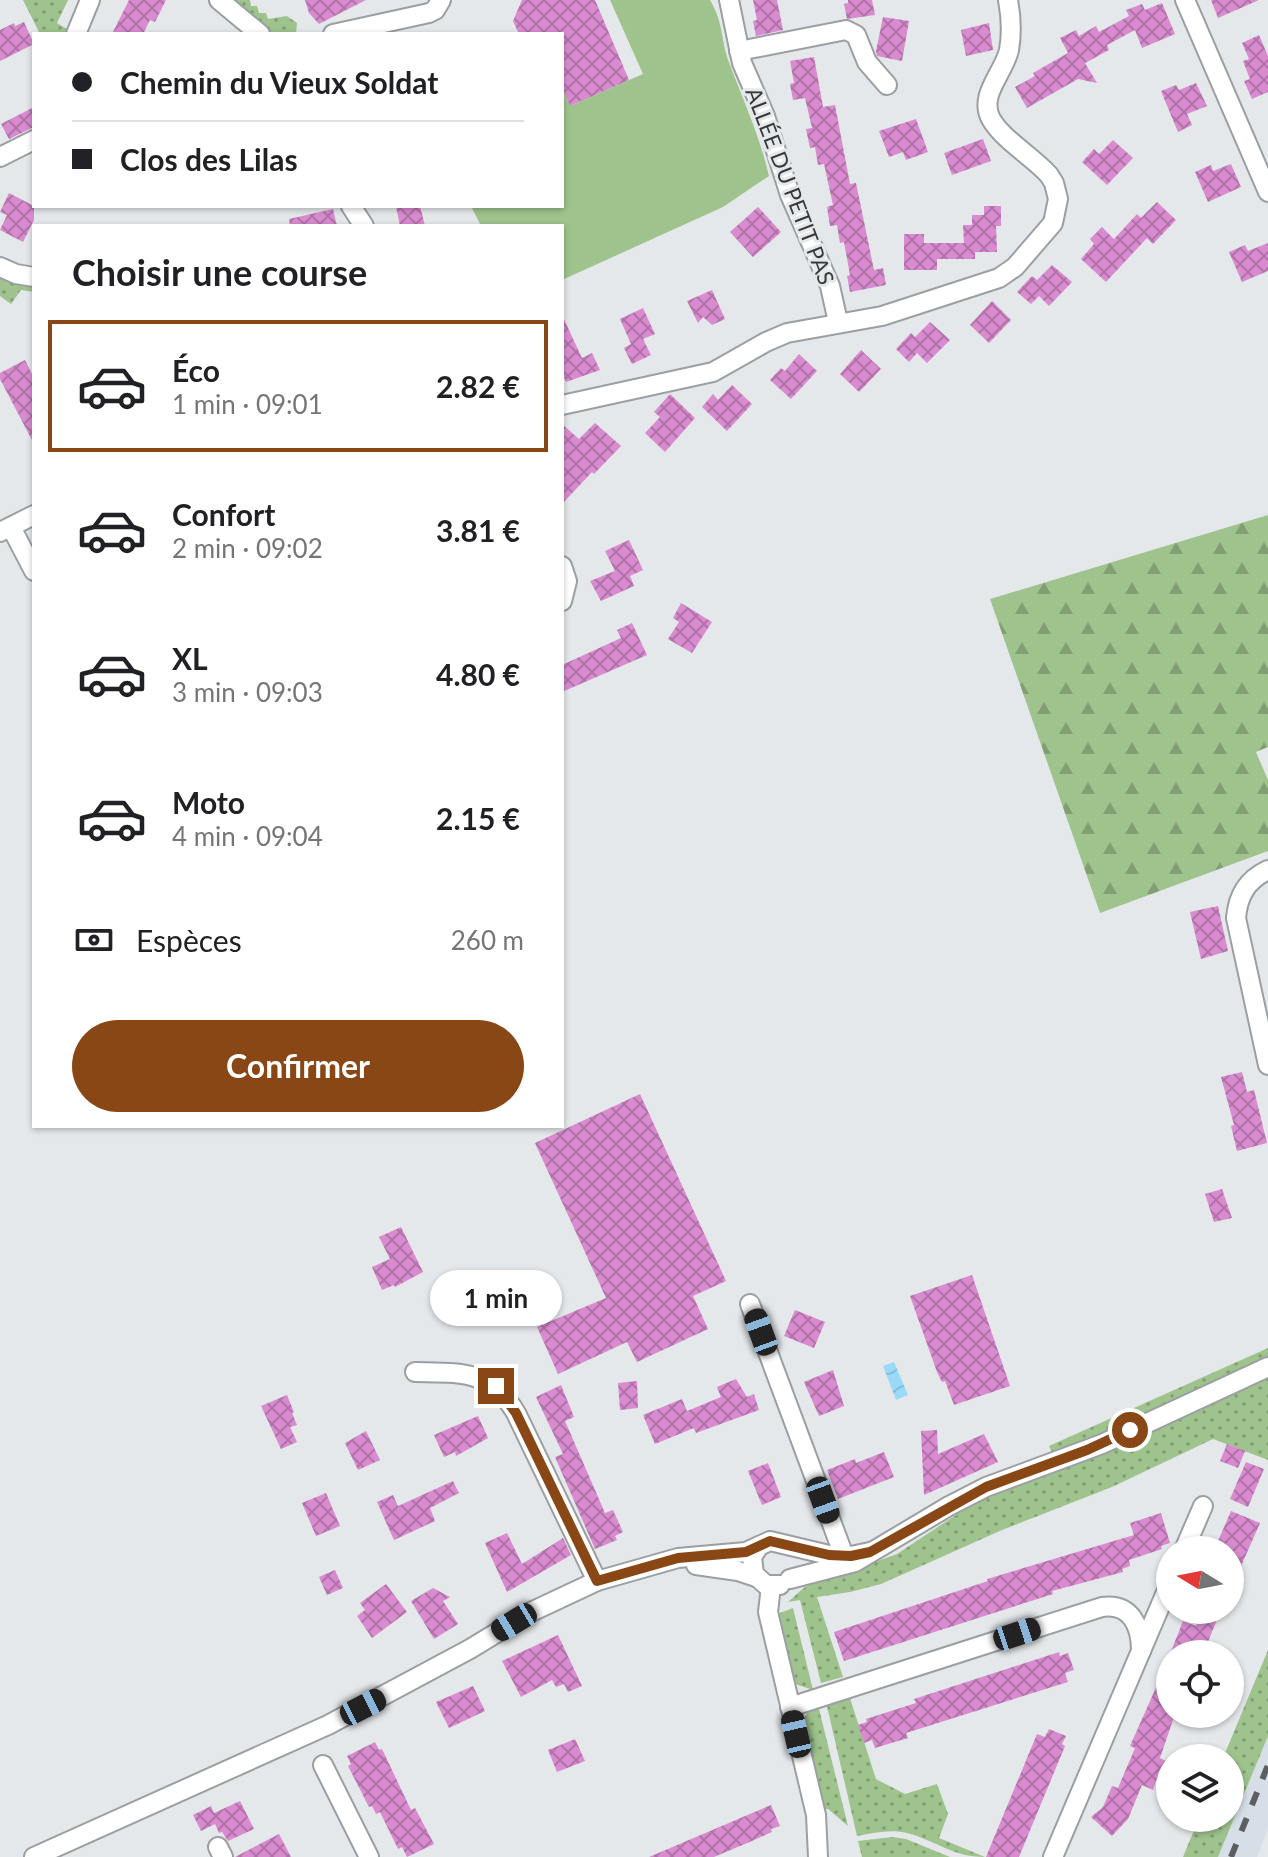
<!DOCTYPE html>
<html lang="fr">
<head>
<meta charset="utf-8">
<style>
	body { margin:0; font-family:Lato,sans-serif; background:#f2f2f2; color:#202124; height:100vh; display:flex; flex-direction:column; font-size:30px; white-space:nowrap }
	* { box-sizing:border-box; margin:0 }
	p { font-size:26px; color:#757577 }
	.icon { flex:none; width:44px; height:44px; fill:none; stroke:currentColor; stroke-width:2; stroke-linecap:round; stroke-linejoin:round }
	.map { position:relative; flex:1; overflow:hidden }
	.details { position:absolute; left:32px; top:224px; width:532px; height:904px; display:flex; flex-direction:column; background:#fff; border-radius:0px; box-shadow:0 2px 6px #0004 }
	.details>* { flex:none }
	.banner { position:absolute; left:32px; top:32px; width:532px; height:176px; border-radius:0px; box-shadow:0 2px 6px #0004; display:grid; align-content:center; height:176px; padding:0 40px; background:#fff }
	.needle { width:52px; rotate:280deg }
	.controls { position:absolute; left:1156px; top:1536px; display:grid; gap:16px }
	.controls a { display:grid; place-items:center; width:88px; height:88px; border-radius:50%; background:#fff; box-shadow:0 2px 6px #0004; font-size:40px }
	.end { position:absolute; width:36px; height:36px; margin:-18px; border:10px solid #884714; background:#fff; box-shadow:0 0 0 4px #fff }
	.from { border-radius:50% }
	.bubble { position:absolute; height:56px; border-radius:28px; background:#fff; box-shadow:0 2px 6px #0004; font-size:26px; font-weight:700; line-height:56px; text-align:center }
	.car { position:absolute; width:24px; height:48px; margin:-24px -12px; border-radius:10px; box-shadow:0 0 6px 2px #0007; background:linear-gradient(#222 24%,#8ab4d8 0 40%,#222 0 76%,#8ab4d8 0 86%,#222 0) }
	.banner b { display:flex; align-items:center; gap:28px; height:76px; font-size:30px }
	.banner b+b { border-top:2px solid #e0e0e0 }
	.banner i { width:20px; height:20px; background:#202124 }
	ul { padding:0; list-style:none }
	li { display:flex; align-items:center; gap:24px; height:132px; margin:0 16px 12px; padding:0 24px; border:4px solid transparent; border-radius:0px }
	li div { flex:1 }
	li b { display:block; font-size:30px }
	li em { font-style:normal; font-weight:700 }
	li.selected { border-color:#884714 }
	li>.icon { width:72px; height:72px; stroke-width:1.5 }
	h2 { padding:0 40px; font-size:36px; line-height:96px }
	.pay { display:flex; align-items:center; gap:20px; height:88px; padding:0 40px; font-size:30px }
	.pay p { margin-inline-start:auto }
	.button { display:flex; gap:16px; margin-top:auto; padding:16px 40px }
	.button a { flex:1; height:92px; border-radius:48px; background:#884714; color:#fff; font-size:32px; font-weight:700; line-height:92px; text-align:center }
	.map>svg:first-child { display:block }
</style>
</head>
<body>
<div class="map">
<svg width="1268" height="1857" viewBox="0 0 1268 1857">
	<defs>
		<pattern id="grass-dots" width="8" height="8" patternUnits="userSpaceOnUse" patternTransform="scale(2)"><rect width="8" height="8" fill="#9ec38d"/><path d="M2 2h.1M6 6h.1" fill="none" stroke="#829f74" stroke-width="1.8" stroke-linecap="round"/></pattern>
		<pattern id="forest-firs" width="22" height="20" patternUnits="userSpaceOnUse" patternTransform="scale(2)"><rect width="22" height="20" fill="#9ec38d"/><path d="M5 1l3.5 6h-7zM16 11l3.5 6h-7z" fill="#829f74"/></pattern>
		<pattern id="water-waves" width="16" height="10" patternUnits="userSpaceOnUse" patternTransform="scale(2)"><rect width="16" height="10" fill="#9ad9f8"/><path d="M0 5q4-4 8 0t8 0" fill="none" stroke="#85bbd5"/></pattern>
		<pattern id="building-cross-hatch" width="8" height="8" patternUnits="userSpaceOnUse" patternTransform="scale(2)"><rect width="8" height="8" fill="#d98bcf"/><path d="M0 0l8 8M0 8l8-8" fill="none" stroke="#b172a9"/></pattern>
	</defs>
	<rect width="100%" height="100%" fill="#e5e8eb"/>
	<polygon fill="#d6dee7" points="1268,1736 1268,1829 1257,1857 1218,1857"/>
	<g fill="url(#grass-dots)">
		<polygon points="23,0 68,0 57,23 67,29 66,34 40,34"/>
		<polygon points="233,0 250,0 251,6 257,6 259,13 266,13 268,19 287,16 297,23 296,34 273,34"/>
		<polygon points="0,275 34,284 34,292 21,290 11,304 0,296"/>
		<path d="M1268,1348V1460L1213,1439L1112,1487L1002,1530L881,1584L850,1592L817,1597L843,1677L821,1683L800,1600L788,1602C802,1590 807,1582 825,1580L826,1576L855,1569L897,1554L968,1507L1058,1466L1049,1446Z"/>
		<path d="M793,1608L813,1690L795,1684C785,1661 780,1638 780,1613Z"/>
		<polygon points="1268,1650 1268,1736 1218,1857 1183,1857 1199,1818 1230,1818 1230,1758 1223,1758"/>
		<path d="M849,1695L876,1779L905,1794L937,1784L948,1814L939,1838L985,1857C952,1857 937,1841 907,1833C891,1829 874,1833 857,1836L826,1702Z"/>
		<polygon points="818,1705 848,1826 828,1809 823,1810 803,1721 809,1708"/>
		<polygon points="892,1837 906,1839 950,1857 862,1857 858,1841"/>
	</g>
	<polygon fill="url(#forest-firs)" points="1268,515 1268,747 1256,752 1268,780 1268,851 1100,913 990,599"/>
	<path fill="#9ec38d" d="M610,0H710C725,26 720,40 730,65C744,102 760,137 769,176L723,207L562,280V226H481L471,206H562V88L570,106L643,74Z"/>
	<polygon fill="url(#water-waves)" points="894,1362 908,1395 896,1400 883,1366"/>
	<g fill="url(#building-cross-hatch)">
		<polygon points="129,0 166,0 155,22 150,20 143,34 112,34"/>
		<polygon points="305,0 366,0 319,24 309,13"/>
		<polygon points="522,0 595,0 629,80 570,106 562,88 562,34 519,34 513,21"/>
		<polygon points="753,0 777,0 783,30 756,36 753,21 757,20"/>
		<polygon points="848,0 872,0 875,15 847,19 844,4 848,3"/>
		<polygon points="1211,0 1259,0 1218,18"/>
		<polygon points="1162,3 1175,34 1142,48 1135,30 1107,45 1109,50 1085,63 1097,83 1078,79 1027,108 1015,87 1035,76 1033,73 1068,53 1060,38 1076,30 1079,36 1096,26 1099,32 1129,16 1126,10 1142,4 1145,10"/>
		<polygon points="883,17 909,21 902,61 877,56 876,51"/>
		<polygon points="24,22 34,44 0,61 0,30 14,23 15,26"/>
		<polygon points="989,23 993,50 966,56 961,30"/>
		<polygon points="1259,35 1268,56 1268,92 1252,99 1244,81 1250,79 1243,61 1249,59 1242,43"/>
		<polygon points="814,57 823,107 835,105 850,184 856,183 874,270 883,268 886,285 850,292 847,276 850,275 844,242 840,243 837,225 830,226 827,207 833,205 824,164 818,165 815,147 810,148 806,129 812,128 805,98 793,100 790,84 794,83 790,61"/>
		<polygon points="1196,83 1207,106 1187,114 1192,125 1178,132 1161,91 1176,85 1179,90"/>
		<polygon points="34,107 34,127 9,139 1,124"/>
		<polygon points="916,119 928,152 906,160 903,152 889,157 879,131"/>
		<polygon points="983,139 991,161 952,175 944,153"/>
		<polygon points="1113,140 1133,158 1107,185 1082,162 1094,149 1099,154"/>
		<polygon points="1231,164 1241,187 1208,202 1195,172 1211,165 1213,171"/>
		<polygon points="9,193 34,206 34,220 23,242 0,230 7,215 0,212"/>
		<polygon points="1157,202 1176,220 1153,244 1147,238 1106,282 1081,259 1094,244 1090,239 1102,227 1114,239 1137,214 1141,218"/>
		<polygon points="396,206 420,206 425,226 400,226"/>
		<polygon points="984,206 1001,206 1001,226 996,226 997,252 975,252 975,259 937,259 937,270 904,270 904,234 924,234 924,243 964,243 963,225 972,225 972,215 984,215"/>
		<polygon points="758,207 781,232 753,257 730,232"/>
		<polygon points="333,209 337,226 290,226 289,219"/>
		<polygon points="1268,243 1268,271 1242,282 1229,252 1245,245 1248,251"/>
		<polygon points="1052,265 1072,282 1049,306 1039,296 1031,304 1017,292 1032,276 1037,280"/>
		<polygon points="712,290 725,319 712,325 703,317 698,323 687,301"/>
		<polygon points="992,301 1011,320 989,343 970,325"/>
		<polygon points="643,308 655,334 643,339 651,355 632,364 624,348 631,344 620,319"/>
		<polygon points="562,315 582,358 592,353 600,370 566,382 562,373"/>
		<polygon points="930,322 950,340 927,363 917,353 909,362 896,349 911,333 915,337"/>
		<polygon points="861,350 881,369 859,392 840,374"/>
		<polygon points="799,354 817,371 791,399 770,380 781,368 785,371"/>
		<polygon points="25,360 34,378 34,444 0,379 0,373"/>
		<polygon points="732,385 752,404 727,431 702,407 713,394 718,400"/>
		<polygon points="670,394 695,418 665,452 645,433 660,417 654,412"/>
		<polygon points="595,423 621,446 594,474 592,472 562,504 562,424 579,439"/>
		<polygon points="629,540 643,570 630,576 634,586 601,601 590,581 615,571 605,551"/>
		<polygon points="681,603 712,622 692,653 668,639 679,622 673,618"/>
		<polygon points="632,623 647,655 562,692 562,665 621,638 617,630"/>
		<polygon points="1218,906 1228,951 1201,959 1190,912"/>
		<polygon points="1242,1072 1247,1092 1254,1090 1267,1143 1237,1151 1231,1126 1234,1125 1221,1077"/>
		<polygon points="640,1094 726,1281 693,1296 708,1329 637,1362 627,1342 558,1374 537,1327 606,1298 535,1143"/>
		<polygon points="1222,1189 1232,1218 1214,1222 1205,1194"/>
		<polygon points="401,1227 423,1272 395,1287 394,1285 382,1290 372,1267 390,1259 379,1237"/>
		<polygon points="972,1275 1010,1386 954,1405 945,1381 942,1382 937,1372 910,1296"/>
		<polygon points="795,1310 825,1322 814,1348 784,1336"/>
		<polygon points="833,1370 844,1406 819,1416 804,1382"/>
		<polygon points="736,1379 747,1397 754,1394 759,1410 696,1433 694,1428 655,1444 643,1415 682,1399 687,1411 721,1397 717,1387"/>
		<polygon points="637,1381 638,1408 620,1410 618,1383"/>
		<polygon points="561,1385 574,1417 565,1421 605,1513 613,1510 623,1532 615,1536 617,1540 595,1549 555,1457 563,1454 536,1397"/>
		<polygon points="287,1395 294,1412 292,1413 297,1425 290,1427 297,1442 281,1449 261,1406"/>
		<polygon points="478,1416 488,1438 456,1456 455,1452 444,1457 434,1435"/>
		<polygon points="937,1430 938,1454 984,1434 998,1462 924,1495 921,1431"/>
		<polygon points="366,1431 380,1460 358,1470 345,1443"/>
		<polygon points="1227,1444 1245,1451 1238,1468 1220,1461"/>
		<polygon points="884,1452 894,1477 838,1499 827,1470 855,1459 856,1463"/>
		<polygon points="1246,1462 1264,1469 1248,1507 1230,1499"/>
		<polygon points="768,1463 781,1497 762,1505 748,1471"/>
		<polygon points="453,1481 459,1493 430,1508 435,1521 394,1540 377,1502 393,1495 398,1506"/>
		<polygon points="326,1493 340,1526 316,1536 302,1503"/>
		<polygon points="1231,1511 1260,1523 1230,1591 1230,1550 1214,1550"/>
		<polygon points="1161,1513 1170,1543 1161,1546 1162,1549 1129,1560 1130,1566 1122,1569 1123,1572 1052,1591 1053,1594 844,1661 834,1632 988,1581 987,1579 1134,1535 1130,1523"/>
		<polygon points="507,1533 522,1564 563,1538 571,1555 507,1592 485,1543"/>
		<polygon points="335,1570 343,1588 327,1595 319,1577"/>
		<polygon points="386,1584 407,1612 372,1638 357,1616 365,1610 360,1603"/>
		<polygon points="433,1588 450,1597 443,1601 458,1624 434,1639 411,1601"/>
		<polygon points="1203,1610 1221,1610 1205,1649 1199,1654 1170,1654 1183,1621 1196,1626"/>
		<polygon points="558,1635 582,1686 568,1692 564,1684 556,1687 552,1680 521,1697 502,1661"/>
		<polygon points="1059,1652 1060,1656 1068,1653 1074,1670 1065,1673 1068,1682 906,1733 908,1738 875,1748 872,1740 864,1743 858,1725 867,1722 866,1719 916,1703 914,1699"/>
		<polygon points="1170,1656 1170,1714 1175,1714 1160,1758 1170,1763 1165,1775 1157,1778 1153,1790 1142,1785 1128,1819 1112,1836 1091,1817 1103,1807 1112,1786 1118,1788 1135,1748 1130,1746"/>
		<polygon points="473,1686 485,1711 449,1728 436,1702"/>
		<polygon points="1049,1729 1066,1736 1062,1744 1065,1746 1019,1857 986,1857 1037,1734 1045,1737"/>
		<polygon points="575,1739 585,1761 557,1772 548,1750"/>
		<polygon points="375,1742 379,1750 382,1749 411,1810 415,1808 434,1844 407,1857 402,1847 398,1849 380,1812 376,1814 372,1806 369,1807 348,1766 351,1764 347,1756"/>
		<polygon points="240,1801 254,1829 228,1841 222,1832 219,1833 215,1824 201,1831 193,1815 211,1806 214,1813"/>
		<polygon points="771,1805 780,1826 771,1829 772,1832 752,1841 714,1857 649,1857"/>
		<polygon points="279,1834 291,1857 235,1857"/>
	</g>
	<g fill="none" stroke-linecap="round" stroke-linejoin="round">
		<defs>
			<g id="minor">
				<polyline points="219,0 260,34"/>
				<polyline points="729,0 742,63 765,116 790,195 830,286 838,322"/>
				<polyline points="1185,0 1268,192"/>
				<polyline points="76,34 90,0"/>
				<polyline points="333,34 429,13 435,10 441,0"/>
				<polyline points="739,51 846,30 856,35 867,62 887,85"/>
				<polyline points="0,157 34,140"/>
				<polyline points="351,206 364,226"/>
				<polyline points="0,267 16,274 34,277"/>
				<path d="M562,405L713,372L766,342L787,333L882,316L999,278L1015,267L1053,223L1058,199L1054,183L1049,175C1033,157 1002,139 991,119C978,95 1004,73 1009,50C1012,33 1011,16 1008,0"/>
				<polyline points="11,527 34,571"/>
				<polyline points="0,532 34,515"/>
				<polyline points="562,566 567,581 562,601"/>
				<path d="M1268,870C1247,880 1238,895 1236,918L1268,1065"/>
				<polyline points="750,1304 844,1556"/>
				<path d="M415,1372C460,1373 490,1369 516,1413L597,1581"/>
				<polyline points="759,1546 752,1557 754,1574 766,1585 780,1585"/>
				<polyline points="1184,1550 1203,1506"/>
				<polyline points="696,1565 738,1571 756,1577"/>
				<polyline points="790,1579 855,1562 949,1506 986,1487 1102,1444 1268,1367"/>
				<polyline points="771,1586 768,1612 816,1815 818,1857"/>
				<path d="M790,1707L1102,1607C1131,1603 1141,1626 1141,1651"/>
				<polyline points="323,1765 369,1857"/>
				<polyline points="218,1847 223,1857"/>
				<polyline points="34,1857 328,1725 470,1649 531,1612 597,1581 678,1558 746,1552 770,1541 829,1555 851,1556 870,1552"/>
				<polyline points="1053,1857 1170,1583"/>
			</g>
		</defs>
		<use href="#minor" stroke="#9c9fa2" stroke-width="22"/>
		<use href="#minor" stroke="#fff" stroke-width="18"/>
		<polyline stroke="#5c5e60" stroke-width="6" stroke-dasharray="14 14" stroke-linecap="butt" points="1231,1857 1268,1765"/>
	</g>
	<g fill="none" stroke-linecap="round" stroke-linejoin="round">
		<polyline stroke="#884714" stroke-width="10" points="496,1386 516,1413 597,1581 678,1558 746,1552 770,1541 829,1555 851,1556 870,1552 986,1487 1087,1450 1130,1430"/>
	</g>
	<g text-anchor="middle" stroke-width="6" stroke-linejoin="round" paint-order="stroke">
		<g font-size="22" fill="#353738" stroke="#e5e8eb">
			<text transform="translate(790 186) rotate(69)" y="8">ALLÉE DU PETIT PAS</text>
		</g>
	</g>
</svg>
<div class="controls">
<a><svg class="needle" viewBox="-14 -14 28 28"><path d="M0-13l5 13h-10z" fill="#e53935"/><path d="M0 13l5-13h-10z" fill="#757577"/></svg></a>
<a><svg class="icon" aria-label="locate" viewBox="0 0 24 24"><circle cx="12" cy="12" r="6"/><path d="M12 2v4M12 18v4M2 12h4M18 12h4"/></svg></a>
<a><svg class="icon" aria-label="layers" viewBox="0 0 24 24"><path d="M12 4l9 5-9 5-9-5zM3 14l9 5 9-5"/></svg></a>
</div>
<i class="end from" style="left:1130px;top:1430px"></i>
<i class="end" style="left:496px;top:1386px"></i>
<div class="bubble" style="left:430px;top:1270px;width:132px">1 min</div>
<i class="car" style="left:761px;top:1332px;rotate:340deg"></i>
<i class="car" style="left:823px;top:1500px;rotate:160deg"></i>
<i class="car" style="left:514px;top:1622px;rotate:239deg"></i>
<i class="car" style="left:1017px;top:1634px;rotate:72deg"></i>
<i class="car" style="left:363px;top:1707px;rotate:63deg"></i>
<i class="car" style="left:796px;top:1734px;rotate:347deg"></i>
<div class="banner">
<b><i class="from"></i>Chemin du Vieux Soldat</b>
<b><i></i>Clos des Lilas</b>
</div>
<section class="details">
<h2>Choisir une course</h2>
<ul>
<li class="selected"><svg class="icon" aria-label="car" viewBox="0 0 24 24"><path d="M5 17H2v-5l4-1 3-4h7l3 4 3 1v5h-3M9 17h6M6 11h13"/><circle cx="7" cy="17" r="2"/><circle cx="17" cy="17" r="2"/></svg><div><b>Éco</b><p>1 min · 09:01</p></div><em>2.82 €</em></li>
<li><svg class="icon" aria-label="car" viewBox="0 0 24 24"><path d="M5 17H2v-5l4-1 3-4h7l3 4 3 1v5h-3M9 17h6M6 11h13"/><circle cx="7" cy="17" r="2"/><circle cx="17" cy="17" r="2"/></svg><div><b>Confort</b><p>2 min · 09:02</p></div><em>3.81 €</em></li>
<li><svg class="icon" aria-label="car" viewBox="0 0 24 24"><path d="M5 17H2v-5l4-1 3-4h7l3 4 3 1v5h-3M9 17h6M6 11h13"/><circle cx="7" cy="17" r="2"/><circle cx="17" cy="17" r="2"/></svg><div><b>XL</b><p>3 min · 09:03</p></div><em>4.80 €</em></li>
<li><svg class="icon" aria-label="car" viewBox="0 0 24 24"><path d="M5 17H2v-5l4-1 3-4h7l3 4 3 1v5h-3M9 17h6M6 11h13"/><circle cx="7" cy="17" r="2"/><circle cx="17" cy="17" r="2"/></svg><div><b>Moto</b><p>4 min · 09:04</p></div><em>2.15 €</em></li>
</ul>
<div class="pay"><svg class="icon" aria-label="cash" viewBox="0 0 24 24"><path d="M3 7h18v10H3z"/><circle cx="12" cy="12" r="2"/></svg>Espèces<p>260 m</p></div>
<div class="button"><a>Confirmer</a></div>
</section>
</div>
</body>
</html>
